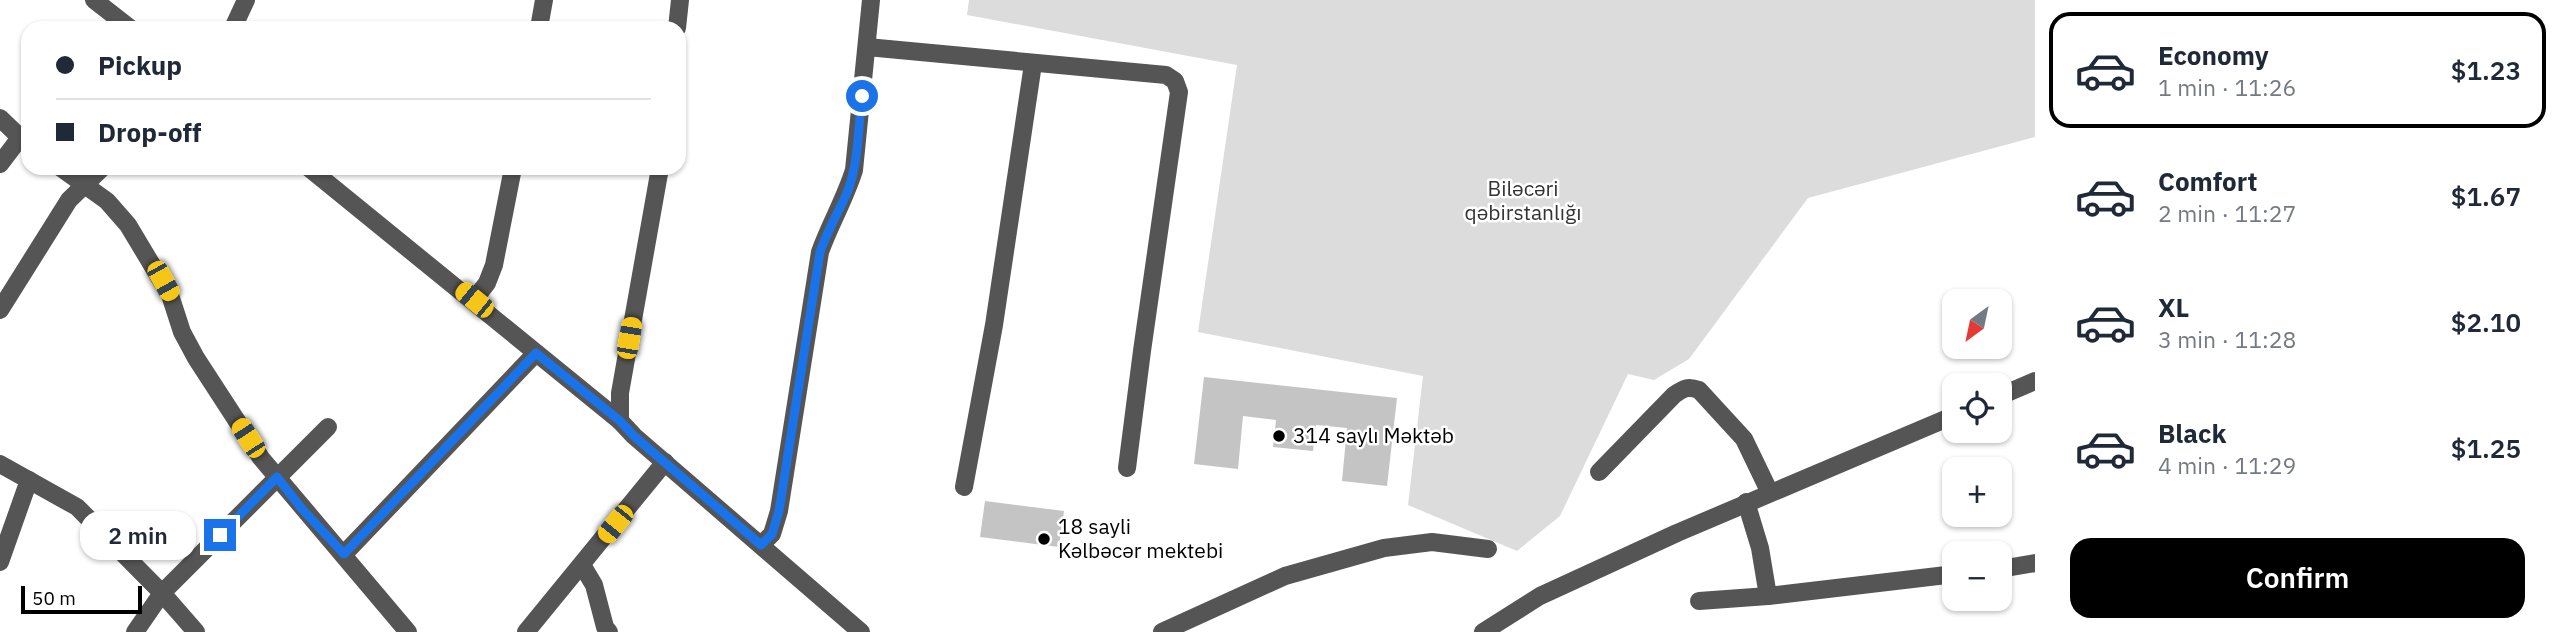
<!DOCTYPE html>
<html lang="en">
<head>
<meta charset="utf-8">
<style>
	body { margin:0; font-family:"IBM Plex Sans",sans-serif; background:#f6f6f7; color:#1f2937; height:100vh; display:flex; flex-direction:column; font-size:26px; white-space:nowrap }
	* { box-sizing:border-box; margin:0 }
	p { font-size:23px; color:#747a83 }
	.icon { flex:none; width:38px; height:38px; fill:none; stroke:currentColor; stroke-width:2; stroke-linecap:round; stroke-linejoin:round }
	.map { position:relative; flex:1; overflow:hidden }
	.details { display:flex; flex-direction:column; background:#fff; width:525px }
	.details>* { flex:none }
	.banner { position:absolute; left:21px; top:21px; width:665px; height:154px; border-radius:21px; box-shadow:0 2px 5px #0004; display:grid; align-content:center; height:154px; padding:0 35px; background:#fff }
	.needle { width:46px; rotate:213deg }
	.buttons { position:absolute; left:1942px; top:289px; display:grid; gap:14px }
	.buttons a { display:grid; place-items:center; width:70px; height:70px; border-radius:14px; background:#fff; box-shadow:0 2px 5px #0004; font-size:35px }
	.scale { position:absolute; left:21px; bottom:18px; width:121px; box-sizing:border-box; padding-left:7px; border:4px solid #000; border-top:0; font-size:19px; line-height:24px; white-space:nowrap; color:#000; -webkit-text-stroke:5px #fff; paint-order:stroke }
	.end { position:absolute; width:32px; height:32px; margin:-16px; border:9px solid #1a73e8; background:#fff; box-shadow:0 0 0 4px #fff }
	.from { border-radius:50% }
	.bubble { position:absolute; height:49px; border-radius:21px; background:#fff; box-shadow:0 2px 5px #0004; font-size:23px; font-weight:600; line-height:49px; text-align:center }
	.car { position:absolute; width:21px; height:42px; margin:-21px -10px; border-radius:9px; box-shadow:0 0 5px 2px #0007; background:linear-gradient(#f5c518 24%,#345 0 40%,#f5c518 0 76%,#345 0 86%,#f5c518 0) }
	.banner b { display:flex; align-items:center; gap:24px; height:66px; font-size:26px }
	.banner b+b { border-top:2px solid #e0e1e3 }
	.banner i { width:18px; height:18px; background:#1f2937 }
	ul { padding:12px 0 0; list-style:none }
	li { display:flex; align-items:center; gap:21px; height:116px; margin:0 14px 10px; padding:0 21px; border:4px solid transparent; border-radius:21px }
	li div { flex:1 }
	li b { display:block; font-size:26px }
	li em { font-style:normal; font-weight:600 }
	li.selected { border-color:#000 }
	li>.icon { width:63px; height:63px; stroke-width:1.5 }
	.action { display:flex; gap:14px; margin-top:auto; padding:14px 35px }
	.action a { flex:1; height:80px; border-radius:21px; background:#000; color:#fff; font-size:28px; font-weight:600; line-height:80px; text-align:center }
	main { display:flex; flex:1; min-height:0 }
	.map>svg:first-child { display:block }
</style>
</head>
<body>
<main>
<div class="map">
<svg width="2035" height="632" viewBox="0 0 2035 632">
	<rect width="100%" height="100%" fill="#fff"/>
	<polygon fill="#dcdcdc" points="969,0 2035,0 2035,137 1808,198 1689,359 1654,380 1628,374 1560,516 1517,551 1408,505 1423,376 1198,332 1237,65 967,15"/>
	<g fill="#c4c4c4">
		<polygon points="1204,377 1397,398 1387,486 1342,481 1347,428 1316,425 1313,451 1273,447 1276,420 1243,416 1238,469 1194,464"/>
		<polygon points="985,501 1064,511 1059,547 980,537"/>
	</g>
	<g fill="none" stroke-linecap="round" stroke-linejoin="round">
		<g stroke="#555" stroke-width="18">
			<polyline points="94,0 130,28"/>
			<polyline points="233,28 246,0"/>
			<polyline points="539,28 544,0"/>
			<polyline points="677,28 680,0"/>
			<polyline points="867,47 1166,75 1175,81 1179,92 1142,351 1127,468"/>
			<polyline points="0,118 28,145"/>
			<polyline points="0,164 19,139"/>
			<polyline points="61,168 107,201 128,225 170,295 182,332 196,358 261,458 408,632"/>
			<polyline points="309,168 620,421"/>
			<polyline points="660,168 620,393 620,421 634,436 861,632"/>
			<polyline points="474,300 487,283 494,265 513,168"/>
			<polyline points="0,310 69,200 102,168"/>
			<polyline points="2000,396 2035,381"/>
			<polyline points="0,464 77,507 162,593 196,632"/>
			<path d="M1599,472L1674,395C1684,388 1688,386 1699,390L1744,439L1770,493"/>
			<polyline points="964,487 994,325 1033,64"/>
			<polyline points="1746,502 1760,548 1768,596 1955,574"/>
			<path d="M761,545L772,534L779,511L820,252C830,224 845,199 854,170L871,0"/>
			<polyline points="344,554 536,353"/>
			<polyline points="0,562 29,480"/>
			<polyline points="582,565 594,585 605,627 609,632"/>
			<polyline points="2000,569 2035,563"/>
			<polyline points="1699,601 1768,596"/>
			<polyline points="135,632 162,593 328,427"/>
			<polyline points="526,632 665,462"/>
			<polyline points="1162,632 1285,576 1384,548 1432,542 1488,549"/>
			<polyline points="1483,632 1540,596 1677,533 1955,415"/>
		</g>
	</g>
	<g fill="none" stroke-linecap="round" stroke-linejoin="round">
		<path stroke="#1a73e8" stroke-width="9" d="M220,535L277,477L302,509L344,554L536,353L620,421L634,436L761,545L772,534L779,511L820,252C827,231 838,213 847,193C859,163 858,127 862,96"/>
	</g>
	<g fill="#000" stroke="#fff" stroke-width="2.5">
		<circle cx="1279" cy="436" r="7"/>
		<circle cx="1044" cy="539" r="7"/>
	</g>
	<g text-anchor="middle" stroke-width="5" stroke-linejoin="round" paint-order="stroke">
		<g font-size="21" fill="#333" stroke="#fff">
			<text x="1523" y="196">Biləcəri<tspan x="1523" dy="24">qəbirstanlığı</tspan></text>
		</g>
		<g font-size="21" fill="#000" stroke="#fff" text-anchor="start">
			<text x="1293" y="443">314 saylı Məktəb</text>
			<text x="1058" y="534">18 sayli<tspan x="1058" dy="24">Kəlbəcər mektebi</tspan></text>
		</g>
	</g>
</svg>
<div class="buttons">
<a><svg class="needle" viewBox="-14 -14 28 28"><path d="M0-13l5 13h-10z" fill="#e53935"/><path d="M0 13l5-13h-10z" fill="#747a83"/></svg></a>
<a><svg class="icon" aria-label="locate" viewBox="0 0 24 24"><circle cx="12" cy="12" r="6"/><path d="M12 2v4M12 18v4M2 12h4M18 12h4"/></svg></a>
<a>+</a>
<a>−</a>
</div>
<div class="scale">50 m</div>
<i class="end from" style="left:862px;top:96px"></i>
<i class="end" style="left:220px;top:535px"></i>
<div class="bubble" style="left:80px;top:511px;width:116px">2 min</div>
<i class="car" style="left:163px;top:281px;rotate:151deg"></i>
<i class="car" style="left:474px;top:300px;rotate:309deg"></i>
<i class="car" style="left:629px;top:338px;rotate:10deg"></i>
<i class="car" style="left:248px;top:438px;rotate:327deg"></i>
<i class="car" style="left:615px;top:524px;rotate:219deg"></i>
<div class="banner">
<b><i class="from"></i>Pickup</b>
<b><i></i>Drop-off</b>
</div>
</div>
<section class="details">
<ul>
<li class="selected"><svg class="icon" aria-label="car" viewBox="0 0 24 24"><path d="M5 17H2v-5l4-1 3-4h7l3 4 3 1v5h-3M9 17h6M6 11h13"/><circle cx="7" cy="17" r="2"/><circle cx="17" cy="17" r="2"/></svg><div><b>Economy</b><p>1 min · 11:26</p></div><em>$1.23</em></li>
<li><svg class="icon" aria-label="car" viewBox="0 0 24 24"><path d="M5 17H2v-5l4-1 3-4h7l3 4 3 1v5h-3M9 17h6M6 11h13"/><circle cx="7" cy="17" r="2"/><circle cx="17" cy="17" r="2"/></svg><div><b>Comfort</b><p>2 min · 11:27</p></div><em>$1.67</em></li>
<li><svg class="icon" aria-label="car" viewBox="0 0 24 24"><path d="M5 17H2v-5l4-1 3-4h7l3 4 3 1v5h-3M9 17h6M6 11h13"/><circle cx="7" cy="17" r="2"/><circle cx="17" cy="17" r="2"/></svg><div><b>XL</b><p>3 min · 11:28</p></div><em>$2.10</em></li>
<li><svg class="icon" aria-label="car" viewBox="0 0 24 24"><path d="M5 17H2v-5l4-1 3-4h7l3 4 3 1v5h-3M9 17h6M6 11h13"/><circle cx="7" cy="17" r="2"/><circle cx="17" cy="17" r="2"/></svg><div><b>Black</b><p>4 min · 11:29</p></div><em>$1.25</em></li>
</ul>
<div class="action"><a>Confirm</a></div>
</section>
</main>
</body>
</html>
